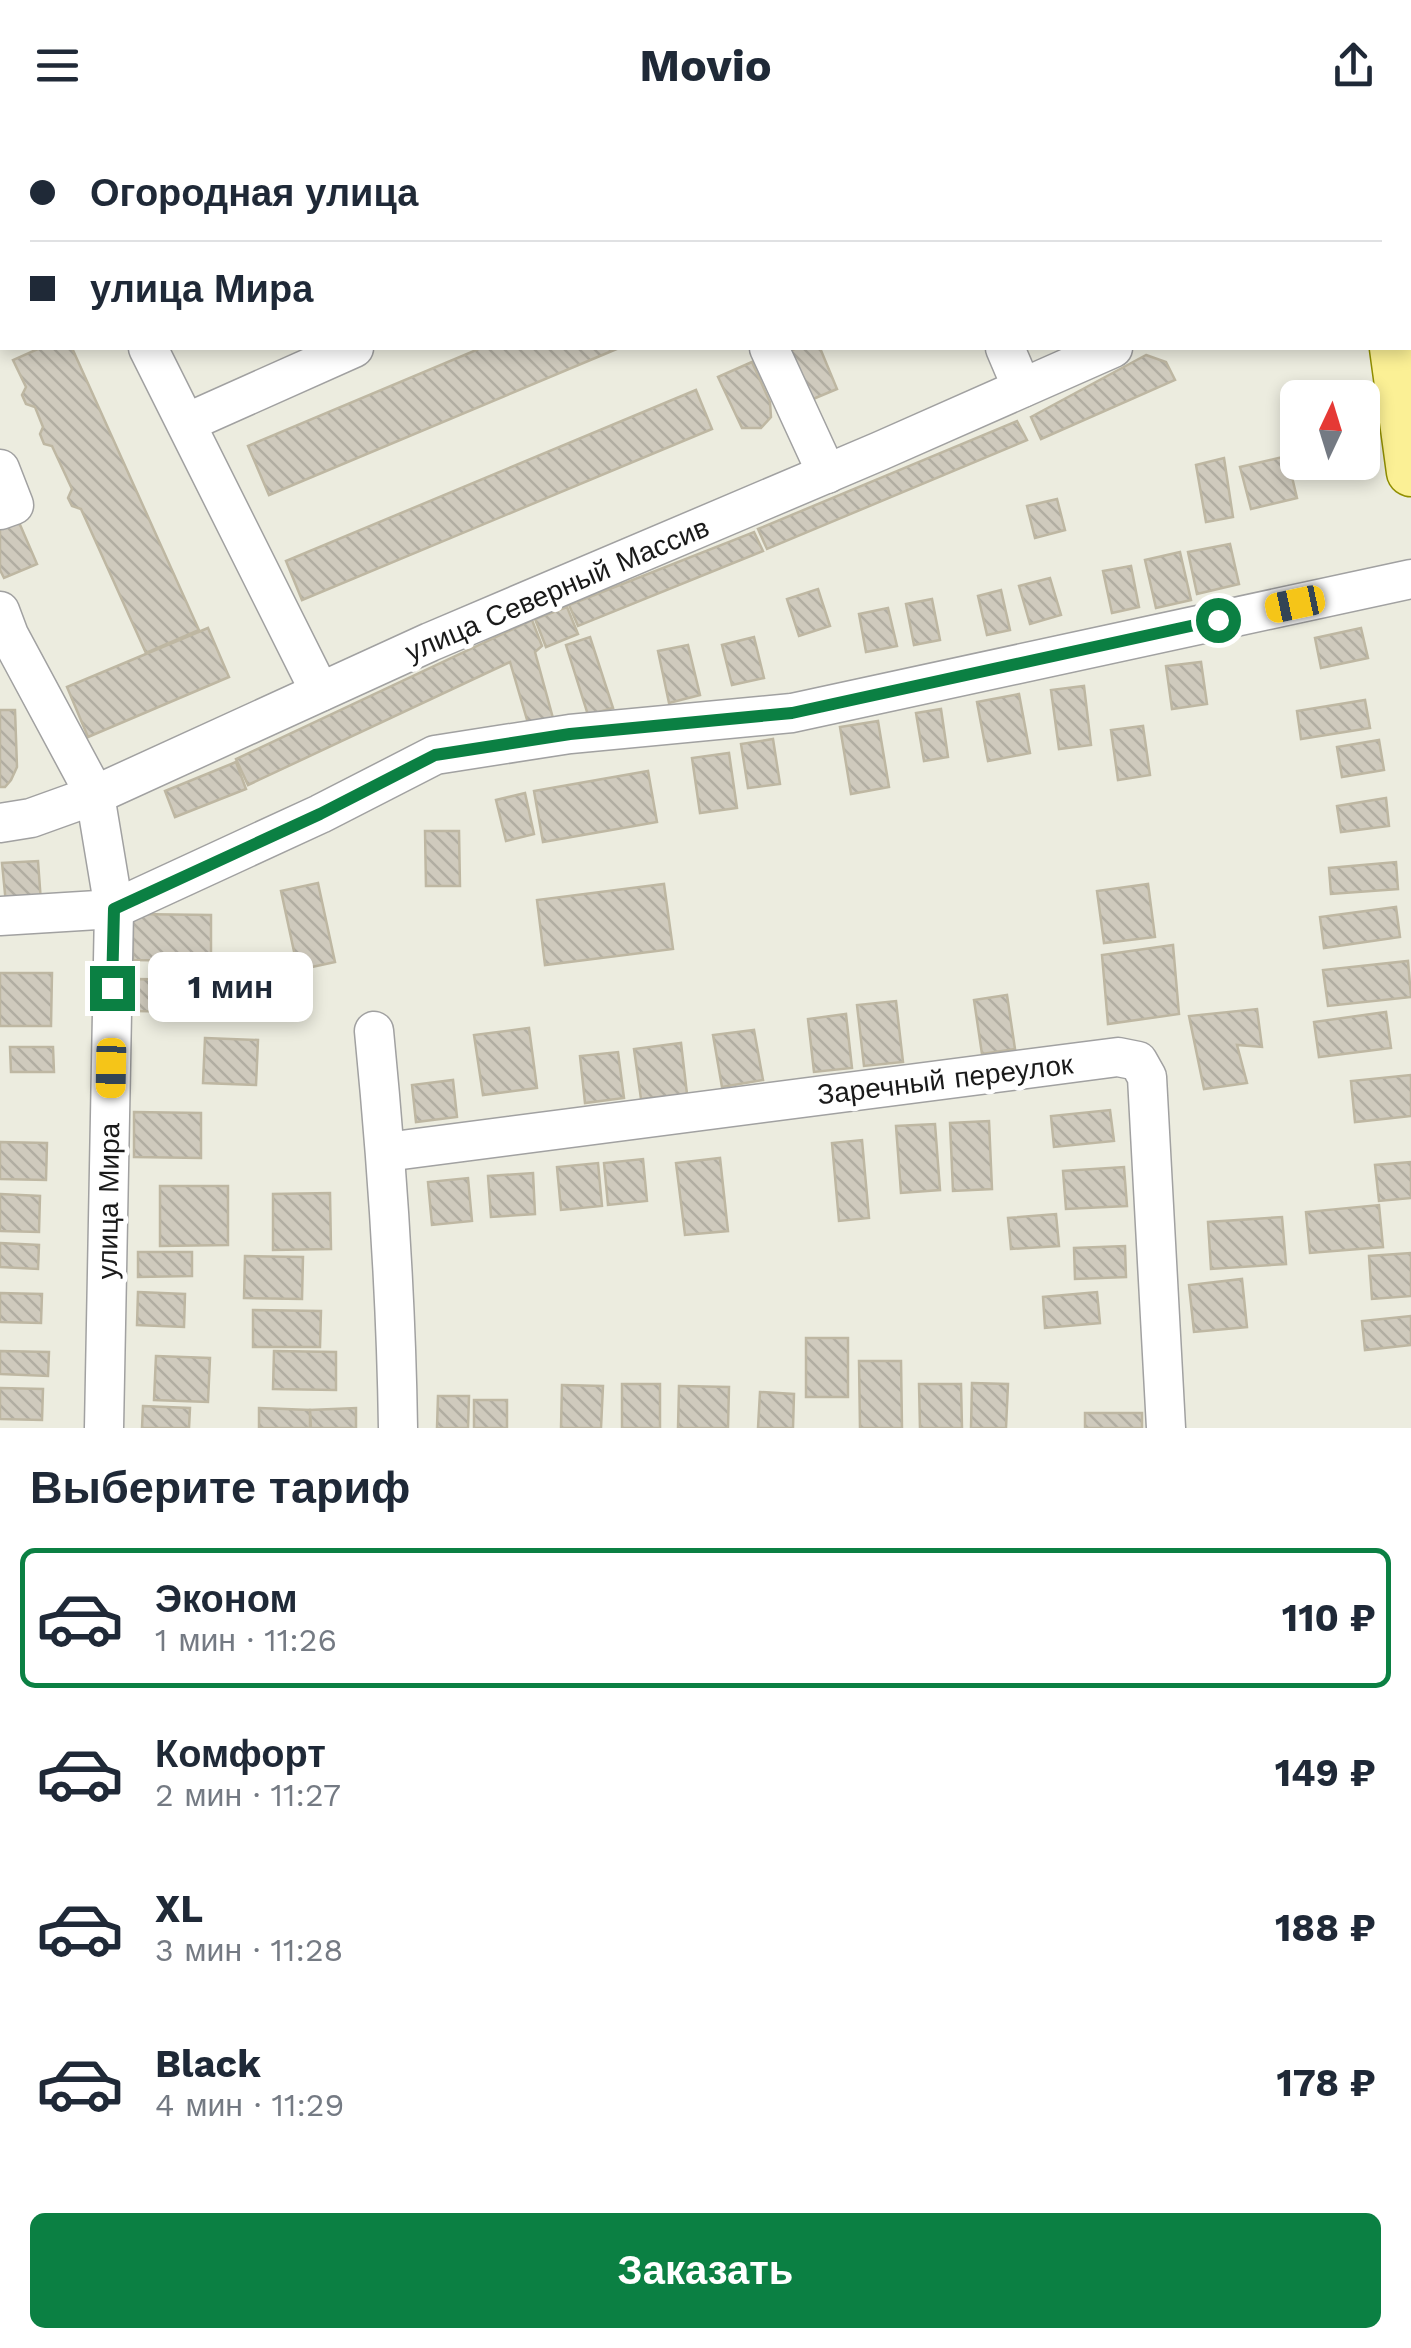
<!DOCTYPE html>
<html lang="ru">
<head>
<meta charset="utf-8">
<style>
	body { margin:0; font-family:"Work Sans",sans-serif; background:#f2f2f3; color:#1f2937; height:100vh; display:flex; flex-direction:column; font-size:38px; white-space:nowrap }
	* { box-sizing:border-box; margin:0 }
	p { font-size:32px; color:#747a83 }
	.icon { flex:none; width:55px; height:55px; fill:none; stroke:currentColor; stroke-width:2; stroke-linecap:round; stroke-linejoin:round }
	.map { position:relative; height:1298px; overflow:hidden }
	.details { display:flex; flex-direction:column; background:#fff; flex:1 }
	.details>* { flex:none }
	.hud { position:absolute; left:0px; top:0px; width:1412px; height:220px; box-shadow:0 5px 15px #0003; display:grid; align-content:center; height:220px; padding:0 30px; background:#fff }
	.needle { width:65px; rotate:4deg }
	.tools { position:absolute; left:1280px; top:250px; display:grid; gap:20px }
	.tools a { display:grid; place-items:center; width:100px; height:100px; border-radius:15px; background:#fff; box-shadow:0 5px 15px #0003; font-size:50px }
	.end { position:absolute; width:45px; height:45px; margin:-22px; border:12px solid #0b8043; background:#fff; box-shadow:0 0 0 5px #fff }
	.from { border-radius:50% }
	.bubble { position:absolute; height:70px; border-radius:15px; background:#fff; box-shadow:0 5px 15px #0003; font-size:32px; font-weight:700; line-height:70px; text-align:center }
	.car { position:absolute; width:30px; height:60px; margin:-30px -15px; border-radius:12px; box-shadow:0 0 8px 2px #0007; background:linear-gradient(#f5c518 24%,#345 0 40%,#f5c518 0 76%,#345 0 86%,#f5c518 0) }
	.hud b { display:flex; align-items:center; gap:35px; height:95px; font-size:38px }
	.hud b+b { border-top:2px solid #e0e1e3 }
	.hud i { width:25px; height:25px; background:#1f2937 }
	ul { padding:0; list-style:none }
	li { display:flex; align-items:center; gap:30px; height:140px; margin:0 20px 15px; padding:0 10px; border:5px solid transparent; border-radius:15px }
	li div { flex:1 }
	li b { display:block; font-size:38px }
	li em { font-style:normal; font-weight:700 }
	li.current { border-color:#0b8043 }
	li>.icon { width:90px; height:90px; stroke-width:1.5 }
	h2 { padding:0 30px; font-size:45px; line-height:120px }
	.primary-button { display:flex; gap:20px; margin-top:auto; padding:20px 30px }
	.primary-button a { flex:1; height:115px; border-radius:15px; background:#0b8043; color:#fff; font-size:40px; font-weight:700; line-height:115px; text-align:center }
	header { display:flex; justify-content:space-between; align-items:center; height:130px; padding:0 30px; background:#fff; font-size:45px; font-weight:700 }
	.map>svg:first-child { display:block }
</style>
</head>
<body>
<header><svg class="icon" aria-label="menu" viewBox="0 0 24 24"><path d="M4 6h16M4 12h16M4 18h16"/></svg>Movio<svg class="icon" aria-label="share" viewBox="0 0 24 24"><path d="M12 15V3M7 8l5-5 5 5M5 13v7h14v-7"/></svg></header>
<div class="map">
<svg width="1411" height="1298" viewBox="0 0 1411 1298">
	<defs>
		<pattern id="building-back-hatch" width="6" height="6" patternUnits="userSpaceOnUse" patternTransform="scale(2.5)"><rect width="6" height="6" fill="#cfcabd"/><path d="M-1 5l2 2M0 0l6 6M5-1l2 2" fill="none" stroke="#b1ada2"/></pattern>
	</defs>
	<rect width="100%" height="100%" fill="#ececdf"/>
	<g fill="url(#building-back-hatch)" stroke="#beb7a2" stroke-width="2.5">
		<polygon points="0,0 43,0 42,2 2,2 2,115 0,115"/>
		<polygon points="242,0 325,0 326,2 243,2"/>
		<polygon points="735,0 801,0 802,2 736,2"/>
		<polygon points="1069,0 1151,0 1152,2 1083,2"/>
		<polygon points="40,218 72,218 199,500 146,523 81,379 72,376 68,368 72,359 52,316 44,314 40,304 43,297 35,277 26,274 22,265 26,257 13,230"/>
		<polygon points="481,218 619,218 269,365 248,316"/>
		<polygon points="797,218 820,218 837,259 801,274 780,225"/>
		<polygon points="1146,225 1166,232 1175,250 1041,309 1031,287"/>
		<polygon points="752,232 770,272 771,287 761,298 742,298 718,247"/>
		<polygon points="696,260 712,299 302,470 286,431"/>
		<polygon points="1017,291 1027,310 767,419 758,399"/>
		<polygon points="1287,326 1297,368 1251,379 1240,337"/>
		<polygon points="1224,328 1233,387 1206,392 1196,335"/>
		<polygon points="1057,369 1065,400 1035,408 1027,376"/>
		<polygon points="18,390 37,434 4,448 0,440 0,398"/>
		<polygon points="754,402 763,421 578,496 569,475"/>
		<polygon points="1230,414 1239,454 1197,464 1188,422"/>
		<polygon points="1180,422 1191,470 1156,478 1145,430"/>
		<polygon points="1131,436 1139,477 1112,483 1103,441"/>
		<polygon points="1050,448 1061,485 1030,494 1019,456"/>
		<polygon points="818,459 830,496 799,506 787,469"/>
		<polygon points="1001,460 1010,500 987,505 978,466"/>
		<polygon points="932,469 940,510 914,515 906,474"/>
		<polygon points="567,477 578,504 546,517 535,489"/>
		<polygon points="888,478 897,516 866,522 859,484"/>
		<polygon points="532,490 542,516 535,522 554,592 530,600 510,532 248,655 236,629"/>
		<polygon points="208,498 229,547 88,607 67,557"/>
		<polygon points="1361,498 1368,528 1321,538 1315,508"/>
		<polygon points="590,507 613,578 588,585 566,515"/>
		<polygon points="754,507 764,548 732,555 722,515"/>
		<polygon points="688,515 700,565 669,573 658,521"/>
		<polygon points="1201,532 1207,574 1172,579 1166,536"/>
		<polygon points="1084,556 1091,615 1059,619 1051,560"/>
		<polygon points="1019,564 1030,623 988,631 977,572"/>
		<polygon points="1365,570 1370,598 1301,609 1297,581"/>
		<polygon points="941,579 948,627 924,631 916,583"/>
		<polygon points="0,580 15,580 17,637 11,650 5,657 0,657"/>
		<polygon points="878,591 889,657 851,664 840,597"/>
		<polygon points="1143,596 1150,645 1118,650 1111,600"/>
		<polygon points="773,609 780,654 748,658 741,614"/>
		<polygon points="1379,610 1384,640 1342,647 1337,617"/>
		<polygon points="729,623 737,678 700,683 692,628"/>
		<polygon points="236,632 246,659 175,687 165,661"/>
		<polygon points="648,641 657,692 543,712 534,661"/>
		<polygon points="525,663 534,704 506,711 496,670"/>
		<polygon points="1386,668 1389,696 1341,702 1337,676"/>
		<polygon points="425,701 459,701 460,756 426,756"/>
		<polygon points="38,731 41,772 6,774 2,733"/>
		<polygon points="1396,732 1398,759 1331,764 1329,738"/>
		<polygon points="318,753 335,832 298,840 281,761"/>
		<polygon points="664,754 673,819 545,835 537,770"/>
		<polygon points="1148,754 1155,807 1104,813 1097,761"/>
		<polygon points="1396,777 1400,807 1324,818 1320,787"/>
		<polygon points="133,784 211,785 211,831 133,830"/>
		<polygon points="1173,815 1179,884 1108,894 1102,825"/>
		<polygon points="1408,831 1411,867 1328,876 1323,840"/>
		<polygon points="0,843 52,843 51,896 0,896"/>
		<polygon points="135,849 202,850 202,882 134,881"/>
		<polygon points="1007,865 1015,919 982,924 974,870"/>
		<polygon points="896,871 903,932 864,936 857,875"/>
		<polygon points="1257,879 1262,917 1237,915 1247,953 1204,959 1189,886"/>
		<polygon points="1386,882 1391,918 1319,927 1314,892"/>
		<polygon points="846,884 852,938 814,942 808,889"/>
		<polygon points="529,898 537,958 483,965 474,905"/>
		<polygon points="754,900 763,950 722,957 713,905"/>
		<polygon points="205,908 258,910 256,955 203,953"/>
		<polygon points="681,913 687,964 641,969 634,919"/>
		<polygon points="10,917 53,917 54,942 11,942"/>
		<polygon points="618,922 624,968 585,973 580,926"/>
		<polygon points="1411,945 1411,986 1355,992 1351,951"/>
		<polygon points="453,950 457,987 416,992 412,955"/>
		<polygon points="1110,980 1114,1011 1054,1017 1051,986"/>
		<polygon points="134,982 201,983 201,1028 134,1027"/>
		<polygon points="989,991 992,1059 953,1061 950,993"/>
		<polygon points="935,994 940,1060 901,1063 896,996"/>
		<polygon points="862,1010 869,1088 839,1091 832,1013"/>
		<polygon points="0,1012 47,1013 46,1050 0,1049"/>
		<polygon points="720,1028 728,1101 685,1105 676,1033"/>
		<polygon points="643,1029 647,1071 608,1075 604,1033"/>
		<polygon points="1411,1032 1411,1068 1379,1071 1375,1035"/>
		<polygon points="598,1033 602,1076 561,1080 557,1037"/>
		<polygon points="1124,1037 1127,1076 1066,1079 1063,1041"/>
		<polygon points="533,1043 535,1084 491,1087 488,1046"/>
		<polygon points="468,1048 472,1091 432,1095 428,1052"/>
		<polygon points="160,1056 228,1056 228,1115 160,1116"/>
		<polygon points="330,1063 331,1119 273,1120 273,1064"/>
		<polygon points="0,1064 40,1066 39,1102 0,1101"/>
		<polygon points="1379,1075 1383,1117 1310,1123 1306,1082"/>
		<polygon points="1056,1084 1059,1116 1011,1119 1008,1088"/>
		<polygon points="1282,1087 1286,1134 1211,1139 1208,1092"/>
		<polygon points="0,1113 39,1115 38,1139 0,1137"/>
		<polygon points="1125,1116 1126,1147 1075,1149 1074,1118"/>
		<polygon points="138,1122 192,1122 192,1146 138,1147"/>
		<polygon points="1411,1123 1411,1166 1372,1169 1369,1126"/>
		<polygon points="245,1126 303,1127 302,1169 244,1168"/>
		<polygon points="1242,1149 1247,1197 1194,1202 1189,1155"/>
		<polygon points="138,1162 185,1164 184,1197 137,1195"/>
		<polygon points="1097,1162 1100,1193 1045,1198 1043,1167"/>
		<polygon points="0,1163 42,1164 41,1193 0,1192"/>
		<polygon points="253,1180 321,1181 320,1217 253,1217"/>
		<polygon points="1411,1186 1411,1215 1365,1220 1362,1191"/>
		<rect x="806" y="1208" width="42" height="59"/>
		<polygon points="0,1221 49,1222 48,1246 0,1244"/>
		<polygon points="274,1221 336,1222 336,1260 273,1259"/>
		<polygon points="156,1226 210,1228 208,1272 154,1270"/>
		<polygon points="859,1231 901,1231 902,1298 860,1298"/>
		<polygon points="972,1253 1008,1254 1006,1298 971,1298"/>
		<rect x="622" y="1254" width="38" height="44"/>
		<polygon points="919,1254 961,1254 962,1298 920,1298"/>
		<polygon points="562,1255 603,1256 601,1298 561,1298"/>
		<polygon points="679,1256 729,1257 728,1298 678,1298"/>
		<polygon points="0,1258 43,1259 42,1290 0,1289"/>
		<polygon points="760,1262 794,1264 793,1298 758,1298"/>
		<polygon points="438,1266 469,1266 468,1298 437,1298"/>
		<rect x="474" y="1270" width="33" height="28"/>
		<polygon points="143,1276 190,1278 189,1298 142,1298"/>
		<polygon points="259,1278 310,1280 310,1298 259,1298"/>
		<polygon points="356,1278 356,1298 311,1298 310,1280"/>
		<rect x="1085" y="1283" width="57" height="15"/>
	</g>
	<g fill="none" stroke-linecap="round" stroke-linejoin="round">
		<defs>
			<g id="minor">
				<polyline points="670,0 671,2"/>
				<polyline points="913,0 914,2"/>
				<polyline points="1222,0 1223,2"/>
				<polyline points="1257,0 1258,2"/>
				<polyline points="1399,0 1399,2"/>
				<polyline points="1410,119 1411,119"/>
				<polyline points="148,218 320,562"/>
				<polyline points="769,218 827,344"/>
				<polyline points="1005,218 1022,258"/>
				<polyline points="186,293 354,218"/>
				<polyline points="0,339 14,375 0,380"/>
				<polyline points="0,481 9,505 95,665 114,779 104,1298"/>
				<polyline points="0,693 31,688 95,665 430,512 880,321 1113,218"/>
				<polyline points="0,786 114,779 320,684 435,625 570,604 792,583 1411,449"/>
				<path d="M374,901C387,1033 396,1165 398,1298"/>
				<polyline points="386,1022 1118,927 1138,931 1147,947 1166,1298"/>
			</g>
			<g id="major">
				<polyline points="1358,0 1358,2"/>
				<polyline points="1394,218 1411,342"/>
			</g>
		</defs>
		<use href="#minor" stroke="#a1a1a1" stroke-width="41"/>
		<use href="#major" stroke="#918f00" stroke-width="51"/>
		<use href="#minor" stroke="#fff" stroke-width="38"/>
		<use href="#major" stroke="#fbf095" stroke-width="48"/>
	</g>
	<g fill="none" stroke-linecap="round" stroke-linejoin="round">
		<polyline stroke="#0b8043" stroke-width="12" points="112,858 114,779 320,684 435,625 570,604 792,583 1218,490"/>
	</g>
	<g text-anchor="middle" stroke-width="10" stroke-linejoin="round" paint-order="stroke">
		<g font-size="28" fill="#1a1a1a" stroke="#fff">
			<text transform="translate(557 459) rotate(-23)" y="10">улица Северный Массив</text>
			<text transform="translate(945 949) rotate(-7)" y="10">Заречный переулок</text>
			<text transform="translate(108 1071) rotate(-89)" y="10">улица Мира</text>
		</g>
	</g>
</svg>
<div class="tools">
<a><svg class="needle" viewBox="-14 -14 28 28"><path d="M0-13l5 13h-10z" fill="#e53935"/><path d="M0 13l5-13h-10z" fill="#747a83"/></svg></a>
</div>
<i class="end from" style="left:1218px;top:490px"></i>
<i class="end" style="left:112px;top:858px"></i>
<div class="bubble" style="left:148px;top:822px;width:165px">1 мин</div>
<i class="car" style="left:1295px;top:474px;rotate:258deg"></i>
<i class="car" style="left:111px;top:938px;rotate:181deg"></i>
<div class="hud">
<b><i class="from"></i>Огородная улица</b>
<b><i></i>улица Мира</b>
</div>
</div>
<section class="details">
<h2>Выберите тариф</h2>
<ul>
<li class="current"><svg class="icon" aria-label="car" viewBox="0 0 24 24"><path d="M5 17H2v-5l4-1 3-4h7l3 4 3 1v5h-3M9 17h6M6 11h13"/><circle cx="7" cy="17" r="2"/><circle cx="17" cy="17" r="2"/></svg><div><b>Эконом</b><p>1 мин · 11:26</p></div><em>110 ₽</em></li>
<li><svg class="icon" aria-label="car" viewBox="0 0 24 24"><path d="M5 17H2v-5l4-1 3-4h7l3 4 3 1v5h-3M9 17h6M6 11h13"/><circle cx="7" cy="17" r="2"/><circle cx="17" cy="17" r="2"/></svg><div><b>Комфорт</b><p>2 мин · 11:27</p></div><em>149 ₽</em></li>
<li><svg class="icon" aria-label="car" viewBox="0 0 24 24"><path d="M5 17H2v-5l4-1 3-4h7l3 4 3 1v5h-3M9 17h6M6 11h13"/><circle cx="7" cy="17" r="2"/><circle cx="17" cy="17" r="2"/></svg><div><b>XL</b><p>3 мин · 11:28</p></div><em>188 ₽</em></li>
<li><svg class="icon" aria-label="car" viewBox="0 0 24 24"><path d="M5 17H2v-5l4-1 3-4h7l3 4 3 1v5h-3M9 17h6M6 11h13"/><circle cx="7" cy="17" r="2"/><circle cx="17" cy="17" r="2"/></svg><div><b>Black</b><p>4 мин · 11:29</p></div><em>178 ₽</em></li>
</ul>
<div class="primary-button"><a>Заказать</a></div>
</section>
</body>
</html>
